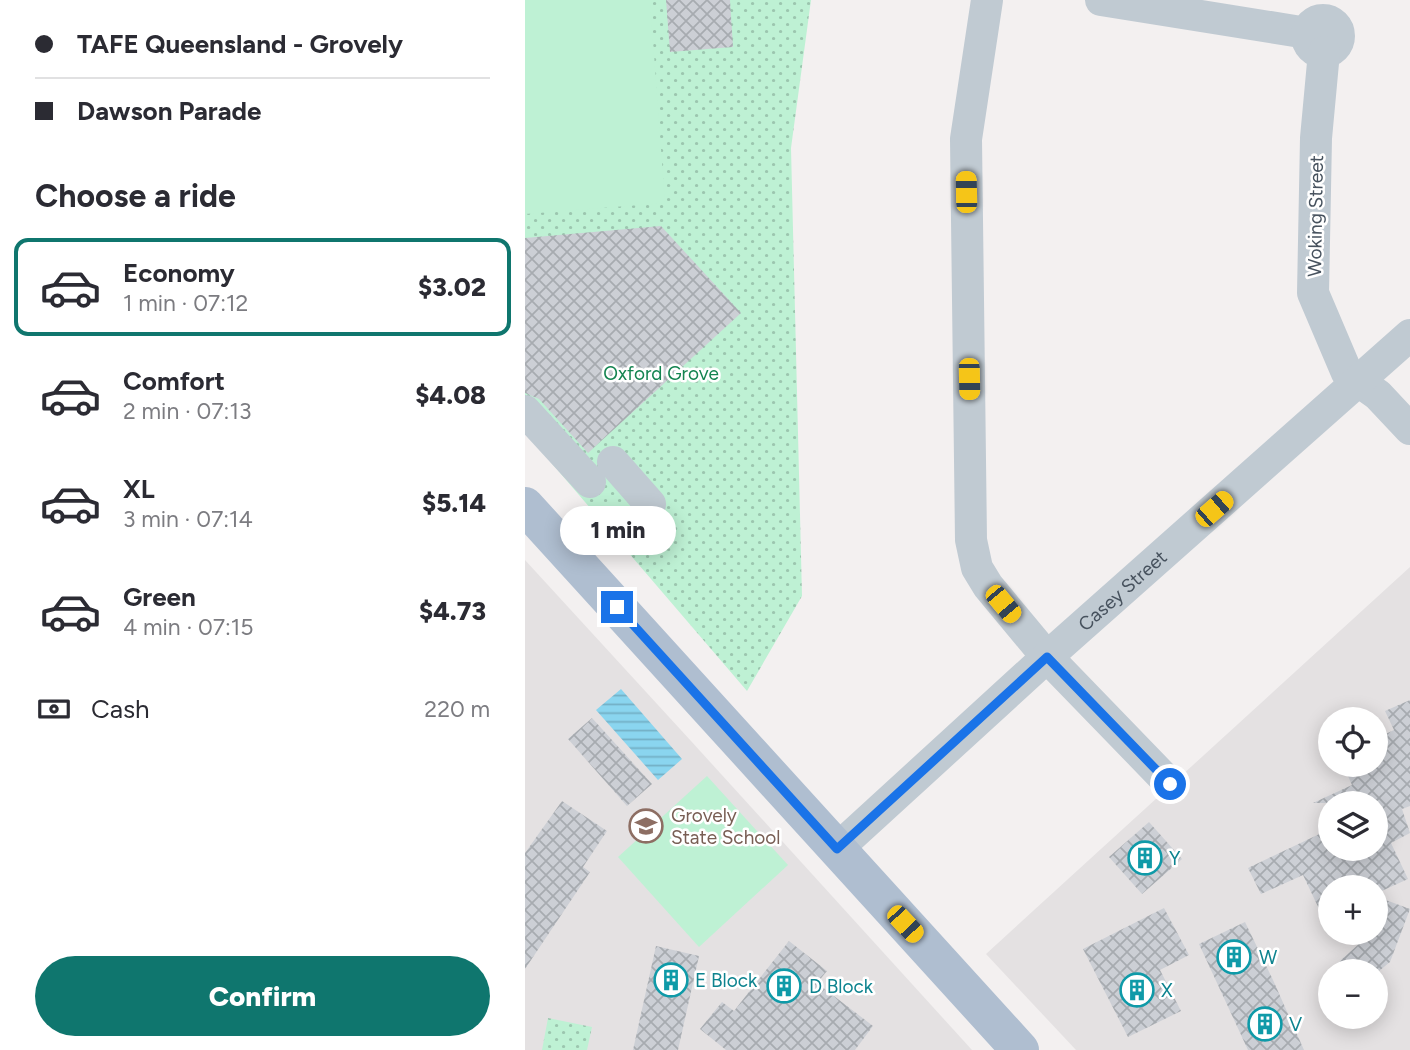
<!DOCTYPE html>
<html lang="en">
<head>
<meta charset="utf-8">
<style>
	body { margin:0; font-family:Figtree,sans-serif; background:#f7f7f7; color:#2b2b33; height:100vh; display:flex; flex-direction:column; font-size:26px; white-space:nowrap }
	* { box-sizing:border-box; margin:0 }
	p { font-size:23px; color:#7c7c81 }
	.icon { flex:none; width:38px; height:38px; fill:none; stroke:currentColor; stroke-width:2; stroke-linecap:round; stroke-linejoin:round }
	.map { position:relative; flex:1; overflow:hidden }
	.sheet { display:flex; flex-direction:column; background:#fff; width:525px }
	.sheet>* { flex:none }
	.guide { display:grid; align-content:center; height:154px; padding:0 35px; background:#fff }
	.fabs { position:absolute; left:793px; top:707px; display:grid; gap:14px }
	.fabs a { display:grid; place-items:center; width:70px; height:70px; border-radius:50%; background:#fff; box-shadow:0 4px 18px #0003; font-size:35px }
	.end { position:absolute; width:32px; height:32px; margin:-16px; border:9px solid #1a73e8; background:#fff; box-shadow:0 0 0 4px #fff }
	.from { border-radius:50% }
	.bubble { position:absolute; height:49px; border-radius:24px; background:#fff; box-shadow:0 4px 18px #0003; font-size:23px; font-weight:800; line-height:49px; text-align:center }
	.car { position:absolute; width:21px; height:42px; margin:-21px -10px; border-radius:9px; box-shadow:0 0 5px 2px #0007; background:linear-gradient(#f5c518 24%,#345 0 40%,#f5c518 0 76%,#345 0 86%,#f5c518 0) }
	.guide b { display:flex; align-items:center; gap:24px; height:66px; font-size:26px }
	.guide b+b { border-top:2px solid #e1e1e2 }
	.guide i { width:18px; height:18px; background:#2b2b33 }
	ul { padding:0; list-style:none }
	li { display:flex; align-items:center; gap:21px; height:98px; margin:0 14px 10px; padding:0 21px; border:4px solid transparent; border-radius:14px }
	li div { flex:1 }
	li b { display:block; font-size:26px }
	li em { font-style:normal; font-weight:800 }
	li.on { border-color:#0f766e }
	li>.icon { width:63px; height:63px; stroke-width:1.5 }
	h2 { padding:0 35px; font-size:32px; line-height:84px }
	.pay { display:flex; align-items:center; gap:18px; height:77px; padding:0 35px; font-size:26px }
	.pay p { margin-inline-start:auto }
	.cta { display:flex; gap:14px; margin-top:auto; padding:14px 35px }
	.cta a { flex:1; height:80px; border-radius:42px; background:#0f766e; color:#fff; font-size:28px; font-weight:800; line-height:80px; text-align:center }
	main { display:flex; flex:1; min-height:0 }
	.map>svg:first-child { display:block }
</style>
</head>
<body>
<main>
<section class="sheet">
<div class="guide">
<b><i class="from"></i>TAFE Queensland - Grovely</b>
<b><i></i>Dawson Parade</b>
</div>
<h2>Choose a ride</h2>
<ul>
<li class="on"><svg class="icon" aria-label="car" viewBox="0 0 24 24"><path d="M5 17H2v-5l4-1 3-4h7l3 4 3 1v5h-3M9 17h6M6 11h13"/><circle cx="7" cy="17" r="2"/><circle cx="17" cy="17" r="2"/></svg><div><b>Economy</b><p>1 min · 07:12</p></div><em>$3.02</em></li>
<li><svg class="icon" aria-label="car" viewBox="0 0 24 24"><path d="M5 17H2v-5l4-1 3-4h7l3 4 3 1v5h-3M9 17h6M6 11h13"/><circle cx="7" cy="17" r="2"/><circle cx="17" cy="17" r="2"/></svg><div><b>Comfort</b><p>2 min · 07:13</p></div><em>$4.08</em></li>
<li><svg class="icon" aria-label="car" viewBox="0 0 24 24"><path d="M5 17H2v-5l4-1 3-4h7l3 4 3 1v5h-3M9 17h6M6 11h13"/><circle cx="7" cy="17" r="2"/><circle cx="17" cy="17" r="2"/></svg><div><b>XL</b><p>3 min · 07:14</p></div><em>$5.14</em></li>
<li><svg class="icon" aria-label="car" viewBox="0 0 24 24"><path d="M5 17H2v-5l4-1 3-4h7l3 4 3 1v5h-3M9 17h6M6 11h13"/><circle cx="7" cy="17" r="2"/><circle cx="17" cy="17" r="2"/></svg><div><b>Green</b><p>4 min · 07:15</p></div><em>$4.73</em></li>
</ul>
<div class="pay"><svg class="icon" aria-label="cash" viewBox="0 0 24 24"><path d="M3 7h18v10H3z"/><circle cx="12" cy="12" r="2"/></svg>Cash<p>220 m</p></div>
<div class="cta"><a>Confirm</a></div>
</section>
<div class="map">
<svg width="885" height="1050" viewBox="0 0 885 1050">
	<defs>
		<pattern id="grass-dots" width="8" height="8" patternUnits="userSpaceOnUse" patternTransform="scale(1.75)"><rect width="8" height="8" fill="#bef1d4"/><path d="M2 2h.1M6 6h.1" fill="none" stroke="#9cc6af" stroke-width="1.8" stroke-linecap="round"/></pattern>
		<pattern id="water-rules" width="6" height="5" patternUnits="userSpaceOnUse" patternTransform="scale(1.75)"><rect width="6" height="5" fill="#8ad5ef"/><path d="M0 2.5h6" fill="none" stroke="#73afc5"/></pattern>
		<pattern id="building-cross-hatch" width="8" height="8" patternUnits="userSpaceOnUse" patternTransform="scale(1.75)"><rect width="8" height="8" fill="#cccfd5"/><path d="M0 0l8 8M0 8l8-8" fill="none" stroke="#a7abb0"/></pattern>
	</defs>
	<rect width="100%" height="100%" fill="#f3f0f0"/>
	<g fill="#e4e1e2" fill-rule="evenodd">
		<polygon points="0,560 166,741 447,1050 0,1050"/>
		<path d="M885,567V1050H551L461,954ZM805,719H850V765H805ZM805,803H850V849H805ZM805,887H850V933H805ZM805,971H850V1017H805Z"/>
	</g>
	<g fill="url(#grass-dots)">
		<polygon points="0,0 286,0 266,148 277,596 222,691 0,432"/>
		<polygon points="23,1018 67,1027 62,1050 17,1050"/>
	</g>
	<g fill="#bef1d4">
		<polygon points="0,0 125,0 140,203 0,214"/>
		<polygon points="182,776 263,865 174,947 93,857"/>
	</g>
	<polygon fill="url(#water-rules)" points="96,689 157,759 133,780 71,710"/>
	<g fill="url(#building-cross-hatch)">
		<polygon points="141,0 205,0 208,47 145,52"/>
		<polygon points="136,226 216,313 63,453 14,399 0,393 0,238"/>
		<polygon points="885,700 885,806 877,809 885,833 866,843 883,879 850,894 850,887 805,887 805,932 778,875 736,894 723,868 805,829 805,849 850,849 850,803 788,803 827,785 818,765 850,765 850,739 869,730 860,711"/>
		<polygon points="67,718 127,784 102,806 43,739"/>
		<polygon points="37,801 82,831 58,867 65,872 0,969 0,853"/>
		<polygon points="624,822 657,859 617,894 584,857"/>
		<polygon points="850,896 885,909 865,962 854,971 804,971 846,933 850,933"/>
		<polygon points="639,908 664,955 635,970 656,1011 603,1037 558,949"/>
		<polygon points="720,922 748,980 779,1050 723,1050 674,944"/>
		<polygon points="264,941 302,971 292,983 348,1026 330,1050 201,1050 175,1029 197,1002 209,1011"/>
		<polygon points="131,946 174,956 153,1050 108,1050"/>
	</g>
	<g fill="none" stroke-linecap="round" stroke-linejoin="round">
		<g stroke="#c0cad2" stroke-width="32">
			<polyline points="462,0 441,139 446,540 452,568 463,586 522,657 645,784"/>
			<polyline points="576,0 782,33"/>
			<circle cx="798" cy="36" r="16"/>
			<polyline points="799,52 791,138 788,293 822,373 853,395 885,429"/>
			<polyline points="0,411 65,482"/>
			<polyline points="88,462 125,504"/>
			<path id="s1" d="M312,849L522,657L885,335"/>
		</g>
		<polyline stroke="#afbed0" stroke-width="38" points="0,506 495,1050"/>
	</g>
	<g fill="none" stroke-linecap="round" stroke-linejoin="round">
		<polyline stroke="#1a73e8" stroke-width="9" points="92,607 312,849 522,657 645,784"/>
	</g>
	<defs>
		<symbol id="school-ring" viewBox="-11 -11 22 22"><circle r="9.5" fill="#fff" stroke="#8d6e63" stroke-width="1.5"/><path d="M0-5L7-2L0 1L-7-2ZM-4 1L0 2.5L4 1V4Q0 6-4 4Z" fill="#8d6e63"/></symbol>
		<symbol id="building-ring" viewBox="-11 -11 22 22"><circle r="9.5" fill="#fff" stroke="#0f9aa8" stroke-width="1.5"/><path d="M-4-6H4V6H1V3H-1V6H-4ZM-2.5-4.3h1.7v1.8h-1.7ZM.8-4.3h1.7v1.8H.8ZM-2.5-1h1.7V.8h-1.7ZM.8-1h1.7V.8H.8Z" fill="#0f9aa8"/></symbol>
	</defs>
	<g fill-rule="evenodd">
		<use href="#school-ring" x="102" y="807" width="38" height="38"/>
		<use href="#building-ring" x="601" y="839" width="38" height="38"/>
		<use href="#building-ring" x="690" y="938" width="38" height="38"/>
		<use href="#building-ring" x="127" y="961" width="38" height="38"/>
		<use href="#building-ring" x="240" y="967" width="38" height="38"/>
		<use href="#building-ring" x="593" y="971" width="38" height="38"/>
		<use href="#building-ring" x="721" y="1005" width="38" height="38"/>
	</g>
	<g text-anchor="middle" stroke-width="5" stroke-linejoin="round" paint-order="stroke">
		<g font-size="19" fill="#47525e" stroke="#fff">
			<text transform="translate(790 216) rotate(-89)" y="7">Woking Street</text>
			<text dy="7" stroke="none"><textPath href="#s1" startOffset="385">Casey Street</textPath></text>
		</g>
		<g font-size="19" fill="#148451" stroke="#fff">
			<text x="136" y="380">Oxford Grove</text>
		</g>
		<g font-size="19" fill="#785e54" stroke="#fff" text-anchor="start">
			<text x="146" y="822">Grovely<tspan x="146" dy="22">State School</tspan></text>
		</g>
		<g font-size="19" fill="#0d838f" stroke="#fff" text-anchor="start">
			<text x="644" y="865">Y</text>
			<text x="734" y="964">W</text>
			<text x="170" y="987">E Block</text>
			<text x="284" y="993">D Block</text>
			<text x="636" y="997">X</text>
			<text x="764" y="1031">V</text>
		</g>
	</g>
</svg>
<div class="fabs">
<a><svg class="icon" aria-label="locate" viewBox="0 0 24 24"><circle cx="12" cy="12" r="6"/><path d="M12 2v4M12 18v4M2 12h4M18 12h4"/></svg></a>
<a><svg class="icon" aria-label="layers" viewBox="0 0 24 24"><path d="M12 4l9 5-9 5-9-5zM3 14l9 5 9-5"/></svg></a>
<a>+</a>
<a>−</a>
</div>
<i class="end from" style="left:645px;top:784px"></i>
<i class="end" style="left:92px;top:607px"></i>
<div class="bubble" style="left:35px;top:506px;width:116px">1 min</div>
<i class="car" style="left:441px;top:192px;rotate:359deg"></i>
<i class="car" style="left:444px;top:379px;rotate:179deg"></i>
<i class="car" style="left:689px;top:509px;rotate:49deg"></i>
<i class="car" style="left:478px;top:604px;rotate:140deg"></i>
<i class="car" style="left:380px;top:924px;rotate:137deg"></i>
</div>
</main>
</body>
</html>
